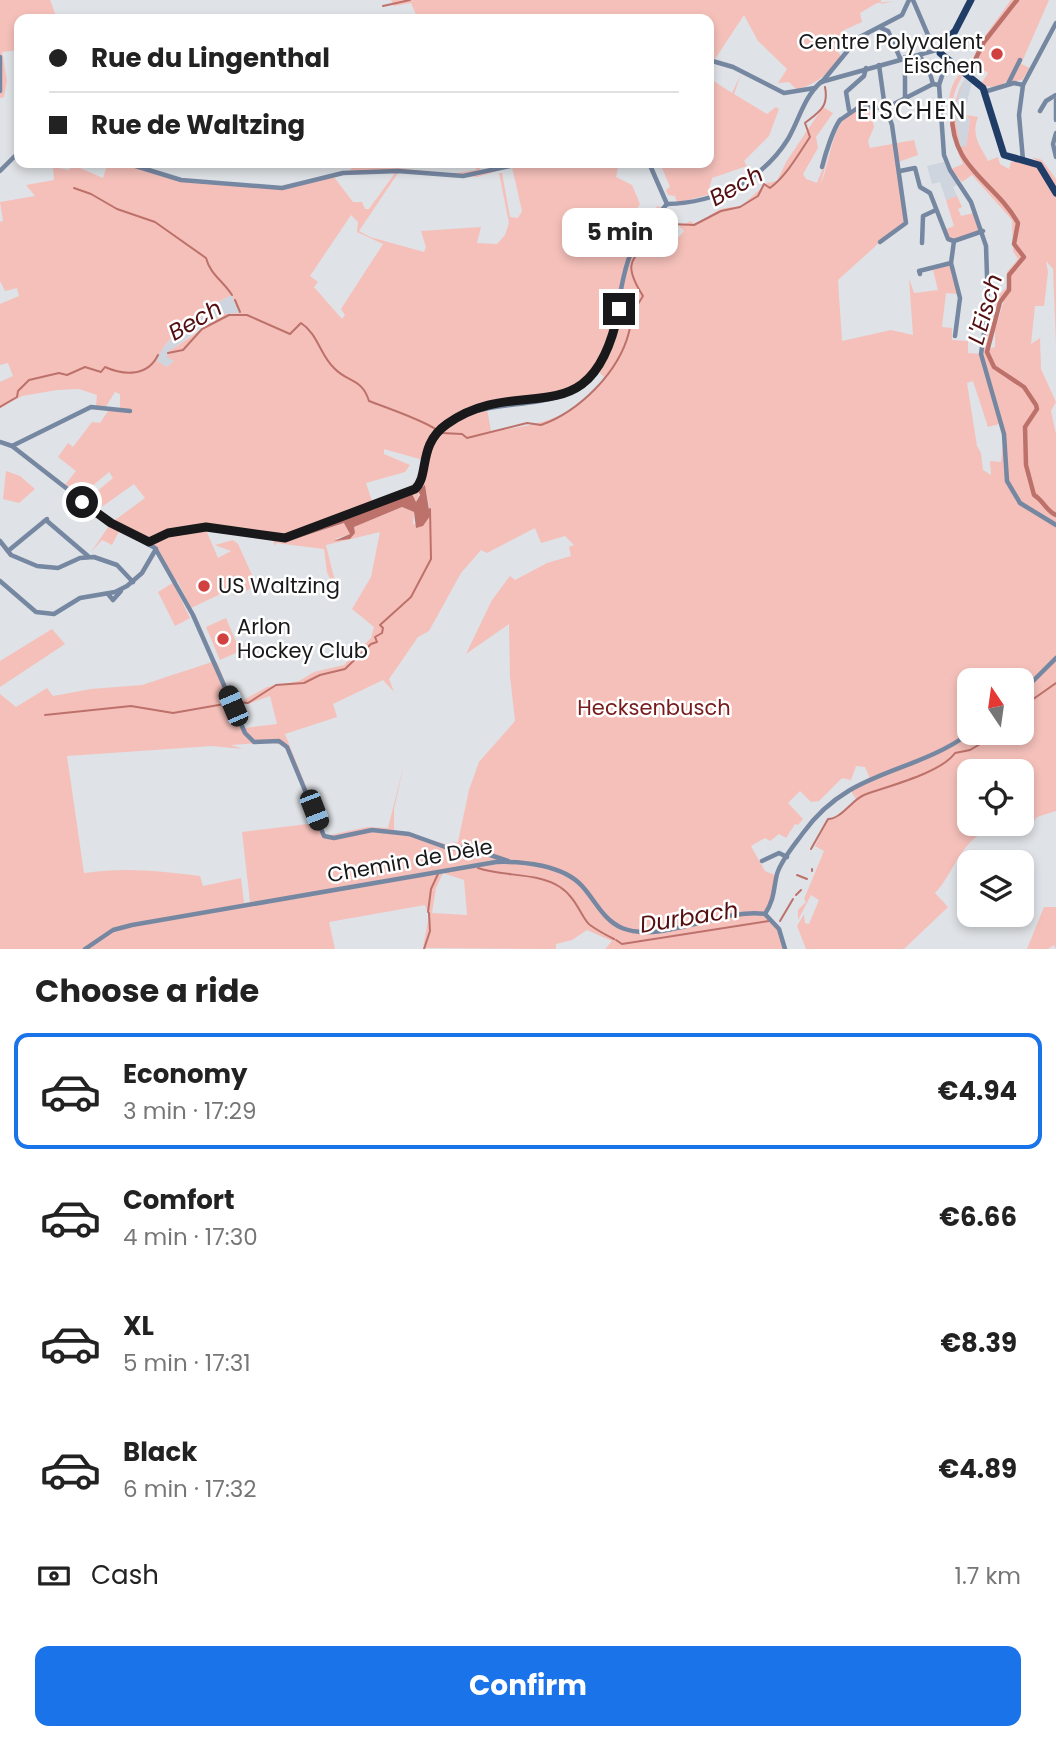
<!DOCTYPE html>
<html lang="en">
<head>
<meta charset="utf-8">
<style>
	body { margin:0; font-family:Poppins,sans-serif; background:#f2f2f2; color:#222; height:100vh; display:flex; flex-direction:column; font-size:26px; white-space:nowrap }
	* { box-sizing:border-box; margin:0 }
	p { font-size:23px; color:#767676 }
	.icon { flex:none; width:38px; height:38px; fill:none; stroke:currentColor; stroke-width:2; stroke-linecap:round; stroke-linejoin:round }
	.map { position:relative; height:949px; overflow:hidden }
	.panel { display:flex; flex-direction:column; background:#fff; flex:1 }
	.panel>* { flex:none }
	.guide { position:absolute; left:14px; top:14px; width:700px; height:154px; border-radius:14px; box-shadow:0 4px 10px #0003; display:grid; align-content:center; height:154px; padding:0 35px; background:#fff }
	.needle { width:46px; rotate:347deg }
	.controls { position:absolute; left:957px; top:668px; display:grid; gap:14px }
	.controls a { display:grid; place-items:center; width:77px; height:77px; border-radius:14px; background:#fff; box-shadow:0 4px 10px #0003; font-size:35px }
	.end { position:absolute; width:32px; height:32px; margin:-16px; border:9px solid #19191b; background:#fff; box-shadow:0 0 0 4px #fff }
	.from { border-radius:50% }
	.bubble { position:absolute; height:49px; border-radius:14px; background:#fff; box-shadow:0 4px 10px #0003; font-size:23px; font-weight:700; line-height:49px; text-align:center }
	.car { position:absolute; width:21px; height:42px; margin:-21px -10px; border-radius:9px; box-shadow:0 0 5px 2px #0007; background:linear-gradient(#222 24%,#8ab4d8 0 40%,#222 0 76%,#8ab4d8 0 86%,#222 0) }
	.guide b { display:flex; align-items:center; gap:24px; height:66px; font-size:26px }
	.guide b+b { border-top:2px solid #e0e0e0 }
	.guide i { width:18px; height:18px; background:#222 }
	ul { padding:0; list-style:none }
	li { display:flex; align-items:center; gap:21px; height:116px; margin:0 14px 10px; padding:0 21px; border:4px solid transparent; border-radius:14px }
	li div { flex:1 }
	li b { display:block; font-size:26px }
	li em { font-style:normal; font-weight:700 }
	li.active { border-color:#1a73e8 }
	li>.icon { width:63px; height:63px; stroke-width:1.5 }
	h2 { padding:0 35px; font-size:32px; line-height:84px }
	.pay { display:flex; align-items:center; gap:18px; height:77px; padding:0 35px; font-size:26px }
	.pay p { margin-inline-start:auto }
	.button { display:flex; gap:14px; margin-top:auto; padding:14px 35px }
	.button a { flex:1; height:80px; border-radius:14px; background:#1a73e8; color:#fff; font-size:28px; font-weight:700; line-height:80px; text-align:center }
	.map>svg:first-child { display:block }
</style>
</head>
<body>
<div class="map">
<svg width="1056" height="949" viewBox="0 0 1056 949">
	<rect width="100%" height="100%" fill="#dfe2e6"/>
	<g fill="#ced5de">
		<polygon points="966,78 972,82 964,114 970,120 966,147 962,148 959,143 954,109 959,89"/>
		<polygon points="944,162 958,184 953,187 957,196 946,200 940,182 932,184 927,166"/>
		<polygon points="231,295 240,313 224,314 201,327 175,347 171,357 174,361 167,367 157,361 160,351 180,330 201,317 200,313"/>
	</g>
	<g fill="#f5c0ba" fill-rule="evenodd">
		<polygon points="0,0 50,0 57,19 19,19 19,50 2,52 7,81 4,97 0,98"/>
		<path d="M391,0H881V4L894,1L877,3L860,13L862,22L842,31L844,35L833,45L841,56C829,74 817,83 797,90L789,82L778,83L787,69L758,41L744,15L715,59L709,54V19H449L448,14L418,19L411,3L394,6Z"/>
		<path d="M1011,0H1049L1021,64L1030,68L1022,80L1011,82L1012,77C1003,86 993,90 981,84L988,73L976,65L969,75L967,73L976,58L972,62L979,44Z"/>
		<path d="M966,69C960,81 952,92 953,106L965,77L954,109L960,146L966,147L970,120L966,115L978,117C971,135 979,144 988,161L998,157L1000,164L1009,169L1011,162L1037,161L1032,157L1042,160L1056,179V344L1053,269L1046,261L1048,272L1044,306H1035L1031,344L1040,338L1041,369L1056,402L1051,411L1056,434V811L1037,817L1031,825C1017,826 1000,826 987,831C961,840 953,875 935,893L948,907L904,949H806L797,926L804,914L805,923L809,924L819,900L811,895L798,920V910L806,902L804,899L824,851L815,846L828,819H834L856,799L849,788L870,779L865,767L856,766L851,780L842,778L819,801L811,802L800,791L788,803L803,819L798,825L795,824L786,838L779,834L770,841L765,838L751,846L765,871L777,876L776,892L765,913L775,923L785,949H605L612,941L587,930L572,940L556,944V949L423,948L429,915L425,905L329,922L335,949H0V694L16,707L47,688L53,696L91,689L142,685L212,662H217L244,728L277,724L270,696L248,704L240,702L267,687L299,681L314,672L344,665L371,638L374,627L352,609L371,577L380,532L326,545L339,598L327,572L324,549L276,543L275,546L273,540L206,530L218,558L231,551L215,545L233,540L238,544L257,586L234,596L231,589L191,608L177,580L174,585L190,618L175,626L158,592L174,582L156,549L121,528L112,545L102,540L91,552L111,523L145,498L134,484L96,511L84,502L113,478L109,472L79,497L64,486L76,471L58,457L68,443L73,447L92,422L100,423L108,411H120V394L115,392L105,408L96,406L97,395L79,389L57,390L22,396L0,408V382L13,376L8,363L0,365V304L19,296L17,288L5,291L0,281V222L3,221L0,202L35,196L26,185L54,180L53,167L69,170L73,165L103,178L108,163H120L181,181L281,186L349,172L355,163H401L399,168L448,174L476,170L475,163L482,171L514,163H619L616,177L632,185L640,204L631,217L623,220L622,232L639,240L650,227L640,236L636,233V226L630,227L629,222L645,226L657,206L661,207L656,219L661,220L656,235L671,246L684,231L679,226L691,221L694,224C715,216 713,206 740,207L767,183L777,181L786,162L823,107L833,113L816,137L818,148L803,174L806,179L817,183L829,153L820,186C834,156 828,113 869,106L874,127L868,141L870,148L914,140L918,155L898,162L904,227L880,242L838,280L842,341L891,330L913,335L909,278L914,293L938,290L933,270L950,265L958,294L946,293L942,327L952,328V340L968,341V353L981,354V348H985L988,316L992,318L986,350L995,347V330L1004,300L994,306L992,312H989L991,303L1007,287V272L1018,259L1013,251L1012,220L972,175L962,182L951,169L963,164C951,138 937,87 966,69ZM512,167L522,211L518,218L510,217L502,173H499L509,223L505,235L497,244L477,243L481,227L421,231L426,247L424,252L370,237L359,231L398,173L477,177ZM395,173L369,209H365L362,202H353L334,177L343,174ZM351,215L358,222L357,232L383,244L341,309L345,315L342,319L314,287L318,282L310,276ZM231,295L240,313L224,314L168,352L167,357L174,361L167,367L157,361C163,340 184,328 202,317L200,312ZM597,370L605,378C577,418 537,426 491,431L487,409C528,403 571,406 597,370ZM973,381L988,427L999,424L1003,440L1001,462L990,461L991,475L983,470L981,453L977,446L967,383ZM384,449L423,460L418,486L373,504L366,483L405,472L410,465L384,454ZM421,486H425L430,510L423,525L413,524L414,512L402,507L354,527L350,539H335L350,534L345,523L305,536L313,530L413,501L416,503ZM535,528L541,543L565,536L574,545L569,547L571,556L547,563L515,580L510,576L492,600L466,654L509,624L510,676L515,721L479,762L469,790L458,842L445,844L394,830V809L404,764L388,828L367,827L326,836L285,734L337,717L333,704L383,680L394,692L389,679L418,637L429,631L461,573L481,550L487,553ZM970,681H1022V733H970ZM274,742L286,748L316,823L242,832L250,902L244,903L241,878L203,886L200,876C158,871 126,867 84,873L67,756L212,746L243,749L231,745ZM970,772H1022V824H970ZM443,873L464,880L467,915L432,913L436,888Z"/>
		<polygon points="709,72 714,75 712,80 732,93 741,74 734,94 767,114 776,107 779,109 769,136 744,161 747,166 712,178 708,193 722,191 677,203 675,196 668,195 666,190 670,187 660,163 709,163"/>
		<polygon points="957,196 962,207 958,209 961,216 974,213 979,231 954,240 950,239 946,229 954,226 946,200"/>
		<polygon points="6,471 20,476 35,489 19,503 3,499"/>
		<polygon points="226,618 240,651 220,660 206,627"/>
		<polygon points="52,629 65,644 0,687 0,661"/>
		<polygon points="1044,907 1056,907 1056,949 1054,945 1048,949 1027,949"/>
	</g>
	<polygon fill="#bd716b" points="425,485 430,516 423,526 416,528 414,512 402,507 354,527 355,533 350,539 334,541 350,534 344,523 295,539 411,492 416,502 420,495 418,490"/>
	<g fill="none" stroke-linecap="round" stroke-linejoin="round">
		<g stroke="#bd716b" stroke-width="2">
			<polyline points="383,6 410,0"/>
			<path d="M74,188L91,194L117,209L155,222L206,258C210,274 223,281 232,295"/>
			<path d="M671,224L694,225L721,211L740,207L758,196L764,184L770,188C787,175 798,155 810,137L805,123C819,112 829,107 825,87"/>
			<polyline points="235,300 240,312"/>
			<path d="M168,353L183,350L202,329L229,315H247L290,334L301,323C318,334 320,355 334,368C348,383 362,378 369,401C385,407 423,420 437,430"/>
			<path d="M0,407L17,397L18,391L29,380L59,373L67,375L85,367L101,372L105,367C125,376 148,376 158,355"/>
			<path d="M441,433L462,434L467,438L527,423L541,425C580,411 619,372 629,332C632,319 635,307 643,296C615,252 644,260 659,225L665,223"/>
			<polyline points="234,702 248,703 276,685 304,683 320,675 345,669 371,644 377,642 375,637 382,633 383,628 380,625 411,597 431,559 430,509"/>
			<polyline points="1022,707 1056,683"/>
			<polyline points="45,715 131,706 173,713 230,703"/>
			<path d="M811,849L828,819C841,819 852,800 864,795C888,786 941,773 955,753L970,750L999,733"/>
			<path d="M478,868C504,877 536,872 560,887C577,898 582,919 590,925C597,930 606,935 614,939"/>
			<polyline points="812,871 812,869"/>
			<polyline points="797,875 807,879"/>
			<polyline points="796,895 801,890"/>
			<polyline points="428,912 431,889 438,874"/>
			<polyline points="780,921 793,899"/>
			<polyline points="616,940 622,944 769,921"/>
			<polyline points="424,949 430,931 429,913"/>
		</g>
		<g stroke="#bd716b" stroke-width="4.5">
			<polyline points="975,60 984,42 1017,0"/>
			<path d="M952,108C949,169 993,179 1018,223L1014,244L1024,257L1009,275V290L1000,302L987,352L994,367L1024,387L1036,405L1037,409L1025,427L1026,465L1034,495C1043,500 1047,512 1056,515"/>
		</g>
		<g stroke="#7687a1" stroke-width="4.5">
			<polyline points="913,0 934,49"/>
			<polyline points="881,28 888,31 900,58"/>
			<polyline points="919,55 929,70 933,84"/>
			<polyline points="0,57 0,91"/>
			<polyline points="709,60 733,67 784,93 815,88"/>
			<polyline points="947,61 939,85 944,155 950,170 971,202 986,246 988,306 981,354 1004,434 1007,481 1020,503 1056,525"/>
			<polyline points="879,65 885,108"/>
			<polyline points="822,82 858,38 902,15 909,0"/>
			<polyline points="1008,84 1020,60"/>
			<polyline points="984,92 1014,83 1023,85"/>
			<polyline points="905,98 905,57"/>
			<polyline points="1056,100 1056,120"/>
			<polyline points="849,110 846,92 864,76 866,68"/>
			<polyline points="1040,111 1046,101 1056,95"/>
			<polyline points="840,120 859,107 886,108 933,84 939,85"/>
			<polyline points="1056,133 1053,144 1056,157"/>
			<polyline points="1023,160 1019,115 1023,85 1056,23"/>
			<polyline points="126,163 181,180 282,188 343,173 398,171 463,176 524,163"/>
			<polyline points="649,163 667,204"/>
			<path d="M822,167C825,155 833,129 840,120"/>
			<polyline points="0,171 19,152"/>
			<polyline points="900,171 915,168 920,187 930,193 948,239 954,241"/>
			<path d="M667,204C715,203 762,181 788,139C799,120 804,97 821,82L940,49"/>
			<polyline points="663,213 672,229 671,236"/>
			<polyline points="880,242 906,223 892,125 886,108"/>
			<polyline points="922,243 923,216 936,210"/>
			<polyline points="920,274 919,271 951,263"/>
			<polyline points="955,336 960,298 951,263 954,241 983,231"/>
			<polyline points="0,442 12,446 111,523 155,548 193,615 245,733 254,742 279,741 287,747 324,836 334,838 372,830 409,834 448,848 469,848 508,861"/>
			<polyline points="12,446 91,407 130,411"/>
			<polyline points="47,521 88,556"/>
			<polyline points="0,541 11,555 37,566 58,568 80,558 94,557 117,565 133,582"/>
			<path d="M149,542L168,532L206,527L285,539L415,489C429,475 417,445 447,424C490,394 557,415 591,377C619,345 615,299 628,261C634,242 654,219 667,204"/>
			<polyline points="8,551 47,519 43,522"/>
			<polyline points="0,581 36,612 54,614 80,598 115,592 127,586 142,573 156,549"/>
			<polyline points="108,594 113,600 121,591"/>
			<polyline points="1022,692 1056,658"/>
			<polyline points="762,861 779,853 787,857"/>
			<path d="M765,914C775,898 773,890 777,874C781,860 795,844 803,833C850,768 911,776 970,733"/>
			<polyline points="765,914 779,929 785,949"/>
			<path d="M85,949L113,930L132,925L496,862C523,861 563,865 582,886C595,900 603,920 622,928C662,944 725,907 765,914"/>
		</g>
		<polyline stroke="#203d67" stroke-width="7" points="971,0 955,31 941,46 940,53 983,88 1004,155 1039,165 1056,193"/>
	</g>
	<g fill="none" stroke-linecap="round" stroke-linejoin="round">
		<path stroke="#19191b" stroke-width="9" d="M82,502L111,523L149,542L168,533L206,527L285,538L415,489C430,475 417,445 447,424C522,371 592,442 619,309"/>
	</g>
	<g fill="#d04140" stroke="#fff" stroke-width="2.5">
		<circle cx="997" cy="54" r="7"/>
		<circle cx="204" cy="586" r="7"/>
		<circle cx="223" cy="639" r="7"/>
	</g>
	<g text-anchor="middle" stroke-width="5" stroke-linejoin="round" paint-order="stroke">
		<g font-size="21" fill="#19191b" stroke="#fff" text-anchor="start">
			<text x="983" y="49" text-anchor="end">Centre Polyvalent<tspan x="983" dy="24">Eischen</tspan></text>
			<text x="218" y="593">US Waltzing</text>
			<text x="237" y="634">Arlon<tspan x="237" dy="24">Hockey Club</tspan></text>
		</g>
		<g font-size="21" fill="#771b1c" stroke="#fff">
			<text x="654" y="715">Hecksenbusch</text>
		</g>
		<g font-size="21" fill="#19191b" stroke="#fff">
			<text transform="translate(410 861) rotate(-10)" y="7">Chemin de Dèle</text>
		</g>
		<g font-size="23" font-style="italic" fill="#550f10" stroke="#fff">
			<text transform="translate(736 186) rotate(-29)" y="8">Bech</text>
			<text transform="translate(985 309) rotate(-74)" y="8">L'Eisch</text>
			<text transform="translate(195 320) rotate(-30)" y="8">Bech</text>
			<text transform="translate(689 917) rotate(-9)" y="8">Durbach</text>
		</g>
		<g font-size="24" letter-spacing="2" fill="#19191b" stroke="#fff">
			<text x="912" y="119">EISCHEN</text>
		</g>
	</g>
</svg>
<div class="controls">
<a><svg class="needle" viewBox="-14 -14 28 28"><path d="M0-13l5 13h-10z" fill="#e53935"/><path d="M0 13l5-13h-10z" fill="#767676"/></svg></a>
<a><svg class="icon" aria-label="locate" viewBox="0 0 24 24"><circle cx="12" cy="12" r="6"/><path d="M12 2v4M12 18v4M2 12h4M18 12h4"/></svg></a>
<a><svg class="icon" aria-label="layers" viewBox="0 0 24 24"><path d="M12 4l9 5-9 5-9-5zM3 14l9 5 9-5"/></svg></a>
</div>
<i class="end from" style="left:82px;top:502px"></i>
<i class="end" style="left:619px;top:309px"></i>
<div class="bubble" style="left:562px;top:208px;width:116px">5 min</div>
<i class="car" style="left:233px;top:706px;rotate:337deg"></i>
<i class="car" style="left:314px;top:810px;rotate:159deg"></i>
<div class="guide">
<b><i class="from"></i>Rue du Lingenthal</b>
<b><i></i>Rue de Waltzing</b>
</div>
</div>
<section class="panel">
<h2>Choose a ride</h2>
<ul>
<li class="active"><svg class="icon" aria-label="car" viewBox="0 0 24 24"><path d="M5 17H2v-5l4-1 3-4h7l3 4 3 1v5h-3M9 17h6M6 11h13"/><circle cx="7" cy="17" r="2"/><circle cx="17" cy="17" r="2"/></svg><div><b>Economy</b><p>3 min · 17:29</p></div><em>€4.94</em></li>
<li><svg class="icon" aria-label="car" viewBox="0 0 24 24"><path d="M5 17H2v-5l4-1 3-4h7l3 4 3 1v5h-3M9 17h6M6 11h13"/><circle cx="7" cy="17" r="2"/><circle cx="17" cy="17" r="2"/></svg><div><b>Comfort</b><p>4 min · 17:30</p></div><em>€6.66</em></li>
<li><svg class="icon" aria-label="car" viewBox="0 0 24 24"><path d="M5 17H2v-5l4-1 3-4h7l3 4 3 1v5h-3M9 17h6M6 11h13"/><circle cx="7" cy="17" r="2"/><circle cx="17" cy="17" r="2"/></svg><div><b>XL</b><p>5 min · 17:31</p></div><em>€8.39</em></li>
<li><svg class="icon" aria-label="car" viewBox="0 0 24 24"><path d="M5 17H2v-5l4-1 3-4h7l3 4 3 1v5h-3M9 17h6M6 11h13"/><circle cx="7" cy="17" r="2"/><circle cx="17" cy="17" r="2"/></svg><div><b>Black</b><p>6 min · 17:32</p></div><em>€4.89</em></li>
</ul>
<div class="pay"><svg class="icon" aria-label="cash" viewBox="0 0 24 24"><path d="M3 7h18v10H3z"/><circle cx="12" cy="12" r="2"/></svg>Cash<p>1.7 km</p></div>
<div class="button"><a>Confirm</a></div>
</section>
</body>
</html>
